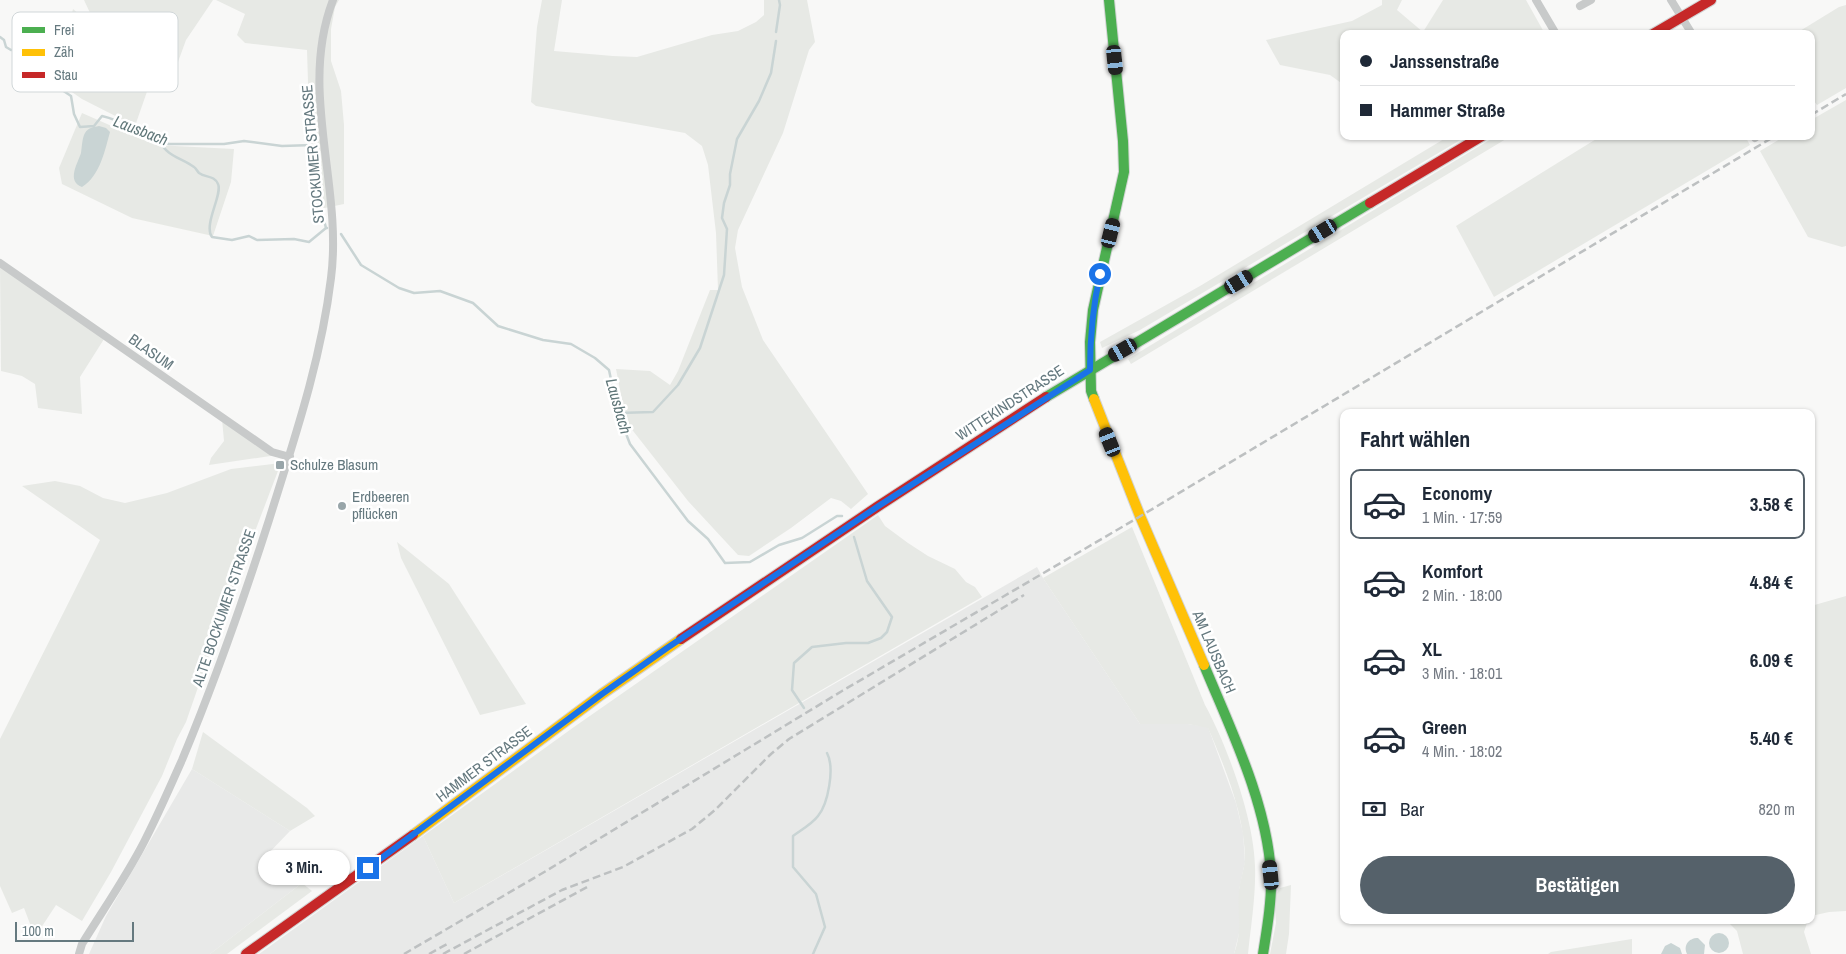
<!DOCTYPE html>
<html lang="de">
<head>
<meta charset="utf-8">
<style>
	body { margin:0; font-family:"Archivo Narrow",sans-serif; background:#f2f2f3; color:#1f2937; height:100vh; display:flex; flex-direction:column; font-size:19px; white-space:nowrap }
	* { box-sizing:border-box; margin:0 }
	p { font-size:16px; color:#747a83 }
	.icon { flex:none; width:28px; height:28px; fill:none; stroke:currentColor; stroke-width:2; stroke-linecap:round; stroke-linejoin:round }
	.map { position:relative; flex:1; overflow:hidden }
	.sheet { position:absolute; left:1340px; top:409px; width:475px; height:515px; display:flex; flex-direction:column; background:#fff; border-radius:10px; box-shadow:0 1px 4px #0004 }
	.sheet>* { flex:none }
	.hud { position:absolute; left:1340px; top:30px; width:475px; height:110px; border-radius:10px; box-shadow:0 1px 4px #0004; display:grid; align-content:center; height:110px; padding:0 20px; background:#fff }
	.scale { position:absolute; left:15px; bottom:12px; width:119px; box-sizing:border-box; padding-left:5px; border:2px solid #65797f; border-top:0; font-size:14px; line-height:18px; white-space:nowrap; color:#65797f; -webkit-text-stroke:4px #fff; paint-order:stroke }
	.end { position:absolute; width:22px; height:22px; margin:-11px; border:6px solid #1a73e8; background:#fff; box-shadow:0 0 0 2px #fff }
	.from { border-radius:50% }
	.bubble { position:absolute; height:35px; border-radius:18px; background:#fff; box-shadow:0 1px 4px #0004; font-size:16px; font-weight:700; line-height:35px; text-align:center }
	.car { position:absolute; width:15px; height:30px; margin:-15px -8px; border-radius:6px; box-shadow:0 0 4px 1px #0007; background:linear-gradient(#222 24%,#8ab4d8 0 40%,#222 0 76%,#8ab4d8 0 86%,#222 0) }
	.hud b { display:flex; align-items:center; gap:18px; height:48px; font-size:19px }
	.hud b+b { border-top:1px solid #e0e1e3 }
	.hud i { width:12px; height:12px; background:#1f2937 }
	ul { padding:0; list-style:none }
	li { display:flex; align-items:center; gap:15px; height:70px; margin:0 10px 8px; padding:0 10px; border:2px solid transparent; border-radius:10px }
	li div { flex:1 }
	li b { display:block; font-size:19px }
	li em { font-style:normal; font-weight:700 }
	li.current { border-color:#55616a }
	li>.icon { width:45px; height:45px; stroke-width:1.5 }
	h2 { padding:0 20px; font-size:22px; line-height:60px }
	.pay { display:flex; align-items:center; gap:12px; height:55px; padding:0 20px; font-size:19px }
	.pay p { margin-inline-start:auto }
	.cta { display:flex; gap:10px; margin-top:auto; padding:10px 20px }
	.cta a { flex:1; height:58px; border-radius:30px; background:#55616a; color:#fff; font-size:20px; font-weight:700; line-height:58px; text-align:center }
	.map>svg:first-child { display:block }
</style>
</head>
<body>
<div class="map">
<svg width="1846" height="954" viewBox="0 0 1846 954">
	<rect width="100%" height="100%" fill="#f8f8f7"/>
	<g fill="#e8e9e8">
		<polygon points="1037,567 1043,578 1140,724 1188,724 1208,727 1236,803 1243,833 1245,862 1239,890 1240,929 1234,954 259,954 423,836 454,903"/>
		<polygon points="192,769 290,831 265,857 302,883 210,954 89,954 106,916"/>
	</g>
	<g fill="#e7e9e5">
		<polygon points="84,0 213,0 186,40 178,62 134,40 91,15"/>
		<polygon points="216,0 339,0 335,7 331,29 331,61 341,91 344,125 344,204 315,210 309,152 313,142 308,82 307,50 245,43 237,35 245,14"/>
		<polygon points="542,0 562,0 554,51 613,56 637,57 712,35 738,31 756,22 764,15 764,0 807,0 815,42 809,50 783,133 738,230 735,248 742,287 763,340 868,494 851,509 841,501 831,498 791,528 749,556 738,555 688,501 630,427 623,405 616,369 650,371 670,385 678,371 710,290 718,290 716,233 708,165 702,146 685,133 536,106 531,102 537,27"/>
		<polygon points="1382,0 1402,0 1397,10 1423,32 1443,0 1526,0 1545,34 1344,34 1344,85 1330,75 1280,65 1266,40 1352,21 1382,5"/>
		<polygon points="1846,5 1846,88 1817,105 1811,97 1811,34 1795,34 1839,7"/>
		<polygon points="73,9 90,24 158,60 135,126 82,99 40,70 30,53 49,46 51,27 71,17"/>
		<polygon points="1846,100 1846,246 1842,247 1808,237 1760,151 1785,136 1811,136 1811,120"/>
		<polygon points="82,113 155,145 234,149 231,182 213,236 132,218 62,184 59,168"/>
		<polygon points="1449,136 1467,136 1140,330 1102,348 1100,342 1200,286"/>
		<polygon points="1496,136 1511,136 1131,364 1128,359"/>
		<polygon points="1601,136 1745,136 1750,145 1494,297 1456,226"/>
		<polygon points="0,266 104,339 80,377 82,414 38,408 35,384 22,376 1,371"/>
		<polygon points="222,419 277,455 209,465 211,458 224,441"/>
		<polygon points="281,463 222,618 186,722 177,739 162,776 111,872 82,921 56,905 35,937 24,908 12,913 0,886 0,739 100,540 22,486 55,481 80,486 103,498 125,503 167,493 231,469"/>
		<polygon points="878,515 885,526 908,543 928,556 955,569 966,582 975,587 982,597 454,903 423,836 574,727"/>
		<path d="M1132,527L1205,705C1227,745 1254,819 1255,866C1256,895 1251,925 1248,954H1234C1243,928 1237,915 1239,890C1240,880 1244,870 1245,860C1245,816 1225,767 1208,728L1188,724H1140L1043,578Z"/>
		<polygon points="397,542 449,584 526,704 480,715 401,558"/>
		<polygon points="1846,596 1846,911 1829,912 1811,916 1811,606"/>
		<polygon points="203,732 307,808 315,816 290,831 192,769"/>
		<polygon points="302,883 312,891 227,954 210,954"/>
		<polygon points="1291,885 1289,934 1286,954 1270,954 1276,923 1274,897 1280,888"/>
		<polygon points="1742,920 1808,920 1804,932 1811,954 1743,954 1737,931 1728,922"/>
		<polygon points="1632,939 1632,954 1548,954 1551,952"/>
	</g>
	<g fill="#c9d4d4">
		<path d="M99,126L106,128L110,132C105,150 100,176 82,187C66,181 78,163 81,153C82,147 82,138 85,133C88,128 93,127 99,126Z"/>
		<circle cx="1719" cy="943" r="10"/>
		<path d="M1698,938L1705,945L1704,954H1687C1683,946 1688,938 1698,938Z"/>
		<polygon points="1671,943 1680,948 1682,954 1661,954 1665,946"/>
	</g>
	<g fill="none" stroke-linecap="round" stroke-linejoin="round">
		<g stroke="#c9d4d4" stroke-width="2.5">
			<polyline points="776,32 780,5 779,0"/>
			<path d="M0,37L4,40L6,47L11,50H17L26,61L28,67L71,96L74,114L80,127L94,126L102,116C126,121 145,138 169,144H224L244,141L282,146L313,145L316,147L318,194"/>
			<path d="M160,141C166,156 182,158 194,167C196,168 197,171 199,173C206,178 214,175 218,184C223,194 203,225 212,237L232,240L249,236L257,240L294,239L309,242L326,228"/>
			<polyline points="319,201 326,228 327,228"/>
			<polyline points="341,234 361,265 399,288 414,293 440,291 473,303 498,326 543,340 571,344 595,358 609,370 618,413 630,444 688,521 708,539 725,563 750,562 779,545 802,538 837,516 842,516"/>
			<polyline points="618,413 653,412 678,385 700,348 724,275 727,229 722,218 724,203 730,185 730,174 737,139 759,101 771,73 776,41"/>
			<polyline points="804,708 792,690 794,663 812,647 846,643 868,643 881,638 887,632 892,617 867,581 854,537"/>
			<path d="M813,954L825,927L816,894L793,867V836C801,830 812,824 818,816C828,804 835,768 827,753"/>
		</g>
		<defs>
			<g id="fast">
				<polyline points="1046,397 1370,203"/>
				<polyline points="1094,399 1091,391 1090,342 1093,310 1124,172 1123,141 1109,0"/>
				<path d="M1204,665C1231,730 1267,803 1271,874C1272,900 1267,929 1263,954"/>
			</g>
			<g id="slow">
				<polyline points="1094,399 1140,516 1204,665"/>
				<polyline points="413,835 602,694 681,639"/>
			</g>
			<g id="jam">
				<polyline points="1653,34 1711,0"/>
				<polyline points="1370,203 1482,136"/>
				<polyline points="681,639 877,507 1046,397"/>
				<polyline points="246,954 413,835"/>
			</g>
		</defs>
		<use href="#fast" stroke="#d2d4d4" stroke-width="12"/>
		<use href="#slow" stroke="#d2d4d4" stroke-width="12"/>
		<use href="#jam" stroke="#d2d4d4" stroke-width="12"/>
		<g stroke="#c8caca" stroke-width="8">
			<polyline points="1536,0 1556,34"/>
			<polyline points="1671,0 1692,34"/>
			<polyline points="1580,6 1591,0"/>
			<polyline points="1754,136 1755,138"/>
			<polyline points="0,263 272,452 290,457"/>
			<path d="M79,954L82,944C103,910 126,877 144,842C158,815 170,787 182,760C215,681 243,601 269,520C294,440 321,361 331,278C343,185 298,91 333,0"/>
		</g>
		<use href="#fast" stroke="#4caf50" stroke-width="10"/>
		<use href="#slow" stroke="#ffc107" stroke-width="10"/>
		<use href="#jam" stroke="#c62828" stroke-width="10"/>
		<g stroke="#bdc0c1" stroke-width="2.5" stroke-dasharray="8 4" stroke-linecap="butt">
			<polyline points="1811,115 1846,94"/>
			<polyline points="404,954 546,871 842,691 1134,520 1775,136"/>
			<polyline points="429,954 449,943"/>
			<polyline points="443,954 562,890 623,867 692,829 715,810 771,754 789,739 1024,595"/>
			<polyline points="464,954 589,886"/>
		</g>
	</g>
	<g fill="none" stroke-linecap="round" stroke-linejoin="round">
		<path stroke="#1a73e8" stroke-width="6" d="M368,868L602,694L667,648L877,507L1090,370C1090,337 1093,306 1100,274"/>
	</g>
	<g fill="#98a5a9" stroke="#fff" stroke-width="2">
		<rect x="275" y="460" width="10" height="10" rx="2.5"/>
		<circle cx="342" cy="506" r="5"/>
	</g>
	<g text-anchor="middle" stroke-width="5" stroke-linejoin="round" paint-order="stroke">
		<g font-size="15" fill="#65797f" stroke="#fff">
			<text transform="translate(313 154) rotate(-95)" y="5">STOCKUMER STRASSE</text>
			<text transform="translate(151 352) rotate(35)" y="5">BLASUM</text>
			<text transform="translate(1010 403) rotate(-33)" y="5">WITTEKINDSTRASSE</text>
			<text transform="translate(224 608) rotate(-71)" y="5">ALTE BOCKUMER STRASSE</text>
			<text transform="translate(1214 652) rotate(67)" y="5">AM LAUSBACH</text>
			<text transform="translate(484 764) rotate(-37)" y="5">HAMMER STRASSE</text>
		</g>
		<g font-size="15" fill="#65797f" stroke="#fff" text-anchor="start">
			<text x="290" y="470">Schulze Blasum</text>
			<text x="352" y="502">Erdbeeren<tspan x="352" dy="17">pflücken</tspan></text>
		</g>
		<g font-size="16" font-style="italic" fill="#607779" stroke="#fff">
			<text transform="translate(141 130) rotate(21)" y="6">Lausbach</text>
			<text transform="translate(619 406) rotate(74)" y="6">Lausbach</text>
		</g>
	</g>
	<rect x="12" y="12" width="166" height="80" rx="8" fill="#fff" stroke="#d1d7d9" stroke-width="1"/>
	<rect x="22" y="27" width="23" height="6" fill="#4caf50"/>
	<rect x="22" y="49" width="23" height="7" fill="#ffc107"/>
	<rect x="22" y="72" width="23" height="6" fill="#c62828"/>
	<g font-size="14" fill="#65797f">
		<text x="54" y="35">Frei</text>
		<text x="54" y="57">Zäh</text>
		<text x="54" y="80">Stau</text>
	</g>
</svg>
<div class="scale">100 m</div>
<i class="end from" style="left:1100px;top:274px"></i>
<i class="end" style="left:368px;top:868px"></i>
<div class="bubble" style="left:258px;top:850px;width:92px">3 Min.</div>
<i class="car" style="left:1115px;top:60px;rotate:174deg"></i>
<i class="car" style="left:1323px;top:231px;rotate:239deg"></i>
<i class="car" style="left:1111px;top:233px;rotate:14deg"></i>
<i class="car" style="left:1239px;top:282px;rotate:59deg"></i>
<i class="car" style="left:1123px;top:350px;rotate:240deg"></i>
<i class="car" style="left:1110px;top:442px;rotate:338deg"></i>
<i class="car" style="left:1271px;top:875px;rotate:354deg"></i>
<div class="hud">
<b><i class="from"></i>Janssenstraße</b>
<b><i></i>Hammer Straße</b>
</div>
<section class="sheet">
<h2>Fahrt wählen</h2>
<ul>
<li class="current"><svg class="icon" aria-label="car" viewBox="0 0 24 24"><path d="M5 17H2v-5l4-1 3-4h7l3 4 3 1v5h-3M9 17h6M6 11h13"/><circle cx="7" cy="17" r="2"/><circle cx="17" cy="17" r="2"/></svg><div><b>Economy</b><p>1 Min. · 17:59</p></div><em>3.58 €</em></li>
<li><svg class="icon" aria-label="car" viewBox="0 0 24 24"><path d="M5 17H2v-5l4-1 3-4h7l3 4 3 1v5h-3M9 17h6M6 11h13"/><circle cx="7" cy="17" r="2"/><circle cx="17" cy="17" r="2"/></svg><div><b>Komfort</b><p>2 Min. · 18:00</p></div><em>4.84 €</em></li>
<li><svg class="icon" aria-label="car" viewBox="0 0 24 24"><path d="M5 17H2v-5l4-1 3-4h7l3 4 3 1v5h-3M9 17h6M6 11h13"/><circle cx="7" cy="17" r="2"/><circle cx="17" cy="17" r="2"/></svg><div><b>XL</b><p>3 Min. · 18:01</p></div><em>6.09 €</em></li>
<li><svg class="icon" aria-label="car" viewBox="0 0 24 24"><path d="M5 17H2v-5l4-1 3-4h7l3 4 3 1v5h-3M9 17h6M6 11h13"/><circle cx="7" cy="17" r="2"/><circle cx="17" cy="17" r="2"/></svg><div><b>Green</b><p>4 Min. · 18:02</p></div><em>5.40 €</em></li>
</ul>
<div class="pay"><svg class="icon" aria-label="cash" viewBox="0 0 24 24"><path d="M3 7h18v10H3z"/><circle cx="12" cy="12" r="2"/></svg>Bar<p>820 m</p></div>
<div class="cta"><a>Bestätigen</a></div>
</section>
</div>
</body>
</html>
